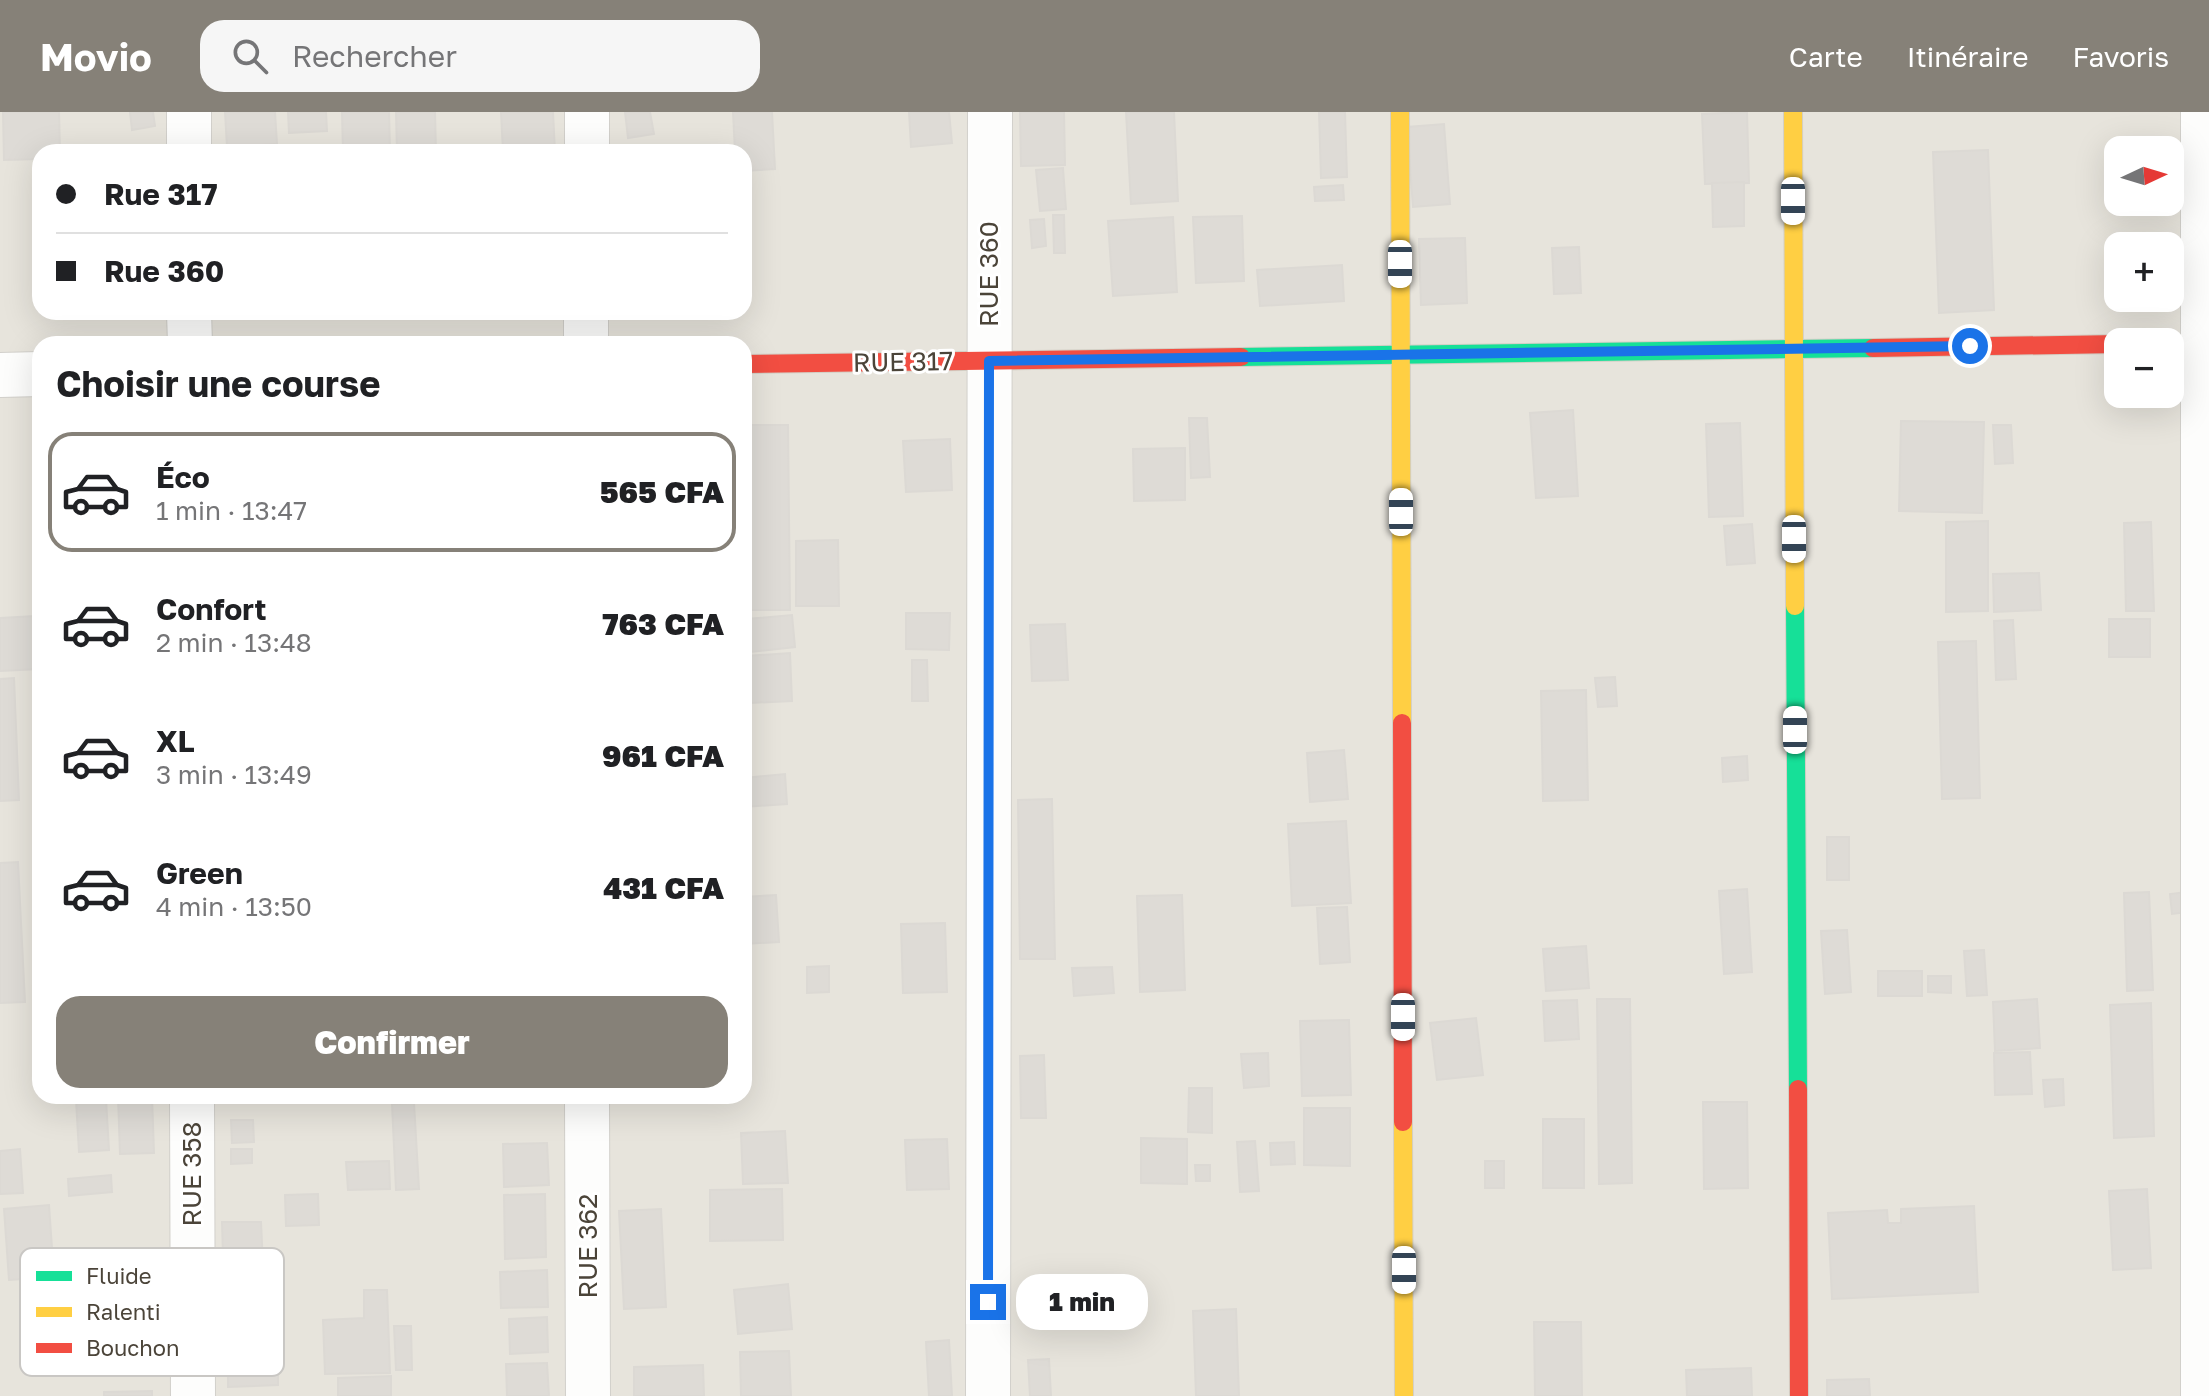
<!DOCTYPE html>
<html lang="fr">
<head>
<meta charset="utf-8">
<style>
	body { margin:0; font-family:"Golos Text",sans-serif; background:#f6f6f6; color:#202124; height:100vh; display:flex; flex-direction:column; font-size:30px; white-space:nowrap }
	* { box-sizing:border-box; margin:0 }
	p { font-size:26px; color:#757577 }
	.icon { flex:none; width:44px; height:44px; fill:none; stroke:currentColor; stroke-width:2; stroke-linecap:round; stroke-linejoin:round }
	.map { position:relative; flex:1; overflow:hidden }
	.sheet { position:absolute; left:32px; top:224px; width:720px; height:768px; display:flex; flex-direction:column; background:#fff; border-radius:24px; box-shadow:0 8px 32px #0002 }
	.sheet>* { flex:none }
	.hud { position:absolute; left:32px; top:32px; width:720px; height:176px; border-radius:24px; box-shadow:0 8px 32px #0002; display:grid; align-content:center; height:176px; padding:0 24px; background:#fff }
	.needle { width:52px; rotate:86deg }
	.tools { position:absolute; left:2104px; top:24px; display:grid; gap:16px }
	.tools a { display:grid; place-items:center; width:80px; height:80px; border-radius:16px; background:#fff; box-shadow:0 8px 32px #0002; font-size:40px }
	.end { position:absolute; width:36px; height:36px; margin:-18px; border:10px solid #1a73e8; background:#fff; box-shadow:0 0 0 4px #fff }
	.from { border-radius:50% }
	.bubble { position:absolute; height:56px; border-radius:24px; background:#fff; box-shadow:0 8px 32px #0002; font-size:26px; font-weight:800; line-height:56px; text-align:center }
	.car { position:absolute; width:24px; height:48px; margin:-24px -12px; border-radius:10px; box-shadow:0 0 6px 2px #0007; background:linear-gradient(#fff 24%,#345 0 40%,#fff 0 76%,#345 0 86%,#fff 0) }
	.hud b { display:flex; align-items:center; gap:28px; height:76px; font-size:30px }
	.hud b+b { border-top:2px solid #e0e0e0 }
	.hud i { width:20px; height:20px; background:#202124 }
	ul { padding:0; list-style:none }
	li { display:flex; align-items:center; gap:24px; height:120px; margin:0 16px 12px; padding:0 8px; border:4px solid transparent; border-radius:24px }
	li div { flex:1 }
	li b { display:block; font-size:30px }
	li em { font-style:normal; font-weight:800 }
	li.on { border-color:#868178 }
	li>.icon { width:72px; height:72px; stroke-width:1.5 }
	h2 { padding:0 24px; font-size:36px; line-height:96px }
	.cta { display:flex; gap:16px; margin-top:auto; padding:16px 24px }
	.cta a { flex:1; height:92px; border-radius:24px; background:#868178; color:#fff; font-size:32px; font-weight:800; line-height:92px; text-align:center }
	header { display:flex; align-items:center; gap:48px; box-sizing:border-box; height:112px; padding:0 40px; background:#868178; color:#fff }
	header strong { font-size:38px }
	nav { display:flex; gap:44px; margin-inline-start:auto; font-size:28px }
	.search { width:560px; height:72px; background:#f6f6f6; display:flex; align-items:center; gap:20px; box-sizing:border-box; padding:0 28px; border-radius:24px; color:#757577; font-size:30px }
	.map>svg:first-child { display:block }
</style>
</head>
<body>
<header>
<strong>Movio</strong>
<div class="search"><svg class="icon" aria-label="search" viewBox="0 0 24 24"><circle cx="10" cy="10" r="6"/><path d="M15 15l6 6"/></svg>Rechercher</div>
<nav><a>Carte</a><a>Itinéraire</a><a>Favoris</a></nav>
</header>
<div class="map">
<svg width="2209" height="1284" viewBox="0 0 2209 1284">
	<rect width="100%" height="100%" fill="#f4f2ee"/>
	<path fill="#e7e4dc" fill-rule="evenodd" d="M0,0H2209V1284H0ZM2118,38H2170V90H2118ZM40,40H744V200H40ZM2118,134H2170V186H2118ZM2118,230H2170V282H2118ZM40,232H744V984H40Z"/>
	<g fill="#dedbd6" stroke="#dcd9d4" stroke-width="2">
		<polygon points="3,0 59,0 60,40 40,40 40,47 4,48"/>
		<polygon points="130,0 153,0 155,14 132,18"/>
		<polygon points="225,0 275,0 277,32 227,35"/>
		<polygon points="288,0 326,0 327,19 289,21"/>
		<polygon points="342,0 389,0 390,40 343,40"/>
		<polygon points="396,0 435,0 436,40 397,40"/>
		<polygon points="501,0 553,0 555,40 503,40"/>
		<polygon points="625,0 650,0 654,22 628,26"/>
		<polygon points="733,0 772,0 775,57 744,59 744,40 735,40"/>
		<polygon points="909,0 949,0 952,31 911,35"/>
		<polygon points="1020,0 1064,0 1065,53 1021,54"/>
		<polygon points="1126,0 1174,0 1178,89 1131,92"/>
		<polygon points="1319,0 1345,0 1347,65 1321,66"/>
		<polygon points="1747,0 1749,71 1705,72 1702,2"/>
		<polygon points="1444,12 1450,92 1413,95 1407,15"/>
		<polygon points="1988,38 1994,198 1939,201 1933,40"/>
		<polygon points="1063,56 1066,97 1040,99 1036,58"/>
		<polygon points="1744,70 1744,114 1713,115 1712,71"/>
		<polygon points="1343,73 1344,88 1315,89 1314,75"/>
		<polygon points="1053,103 1064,103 1065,141 1054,141"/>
		<polygon points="1242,104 1244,169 1196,171 1193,105"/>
		<polygon points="1173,105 1177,180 1113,184 1108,109"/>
		<polygon points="1044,107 1046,134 1032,136 1030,108"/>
		<polygon points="1465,126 1467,191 1421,193 1419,127"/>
		<polygon points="1579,135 1581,181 1554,182 1552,136"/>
		<polygon points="1342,153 1344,189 1260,194 1257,158"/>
		<polygon points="1573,298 1578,384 1536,386 1530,301"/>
		<polygon points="1189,306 1207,306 1210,365 1191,366"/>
		<polygon points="1901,309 1984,310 1982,401 1899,399"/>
		<polygon points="1740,311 1743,404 1709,405 1706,312"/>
		<polygon points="744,313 788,313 790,498 744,498"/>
		<polygon points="1993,313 2011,313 2013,351 1995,352"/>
		<polygon points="950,327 952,378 906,380 903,329"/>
		<polygon points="1185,336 1185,388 1134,389 1133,337"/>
		<polygon points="1988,409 1988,499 1946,500 1946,410"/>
		<polygon points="2151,410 2154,499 2126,499 2124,411"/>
		<polygon points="1752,412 1755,451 1727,453 1724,414"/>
		<polygon points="838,428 839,494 796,494 796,429"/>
		<polygon points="2039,461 2041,498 1994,500 1993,462"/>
		<polygon points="906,501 950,501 949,538 906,537"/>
		<polygon points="792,503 795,535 750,540 747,507"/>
		<polygon points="35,504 38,557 0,559 0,506"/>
		<rect x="2109" y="507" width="41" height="38"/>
		<polygon points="2013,508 2016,567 1996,568 1994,509"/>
		<polygon points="1065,512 1068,568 1032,569 1030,513"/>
		<polygon points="1976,529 1980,686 1942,687 1938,530"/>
		<polygon points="790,541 792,589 750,591 746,544"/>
		<polygon points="912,548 927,548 928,589 912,589"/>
		<polygon points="1615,565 1617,594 1598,595 1595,566"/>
		<polygon points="14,566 19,688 0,689 0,567"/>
		<polygon points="1586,578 1588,688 1543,689 1541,579"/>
		<polygon points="1344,638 1348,687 1310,690 1307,641"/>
		<polygon points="1747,644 1748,668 1723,670 1722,646"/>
		<polygon points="785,662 787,692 744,695 744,666"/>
		<polygon points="1052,687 1055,847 1020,847 1018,688"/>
		<polygon points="1346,709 1351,791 1292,794 1288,712"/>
		<rect x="1827" y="725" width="22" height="43"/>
		<polygon points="18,750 25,890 0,891 0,751"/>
		<polygon points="1747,777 1752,860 1724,862 1719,779"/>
		<polygon points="2194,779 2197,799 2172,802 2170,782"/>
		<polygon points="2149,780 2153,878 2127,879 2124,781"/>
		<polygon points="776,783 779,830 744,832 744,785"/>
		<polygon points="1182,783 1185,878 1140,880 1137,784"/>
		<polygon points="1347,795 1350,850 1320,852 1317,796"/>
		<polygon points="945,811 947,880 903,881 901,812"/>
		<polygon points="1847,818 1851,880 1825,882 1821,819"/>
		<polygon points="1586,834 1589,876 1546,879 1543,837"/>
		<polygon points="1984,838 1987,883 1967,884 1964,839"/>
		<polygon points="829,854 829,880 807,881 807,855"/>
		<polygon points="1112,855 1114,881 1074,884 1072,856"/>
		<rect x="1878" y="859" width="44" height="25"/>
		<polygon points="1928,864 1951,864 1951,881 1928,880"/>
		<polygon points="33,874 40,874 40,894 34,895"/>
		<polygon points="1597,887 1630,887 1632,1071 1599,1072"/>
		<polygon points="2037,887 2040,936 1995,939 1993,890"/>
		<polygon points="1577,888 1579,927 1545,929 1543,889"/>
		<polygon points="2151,891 2154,1024 2114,1026 2110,893"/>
		<polygon points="1476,906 1483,963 1437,968 1430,911"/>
		<polygon points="1349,908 1351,983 1302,984 1300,909"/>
		<polygon points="2030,940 2032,982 1995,983 1994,941"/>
		<polygon points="1268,941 1269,974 1244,976 1241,942"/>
		<polygon points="1044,943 1046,1006 1021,1006 1020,944"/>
		<polygon points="2063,967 2064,993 2045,995 2043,968"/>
		<polygon points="1189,976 1212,976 1212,1021 1188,1020"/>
		<polygon points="118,984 152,984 154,1041 120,1042"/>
		<polygon points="390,984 431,984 431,987 390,988"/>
		<polygon points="106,987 109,1038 79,1040 76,988"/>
		<polygon points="1703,990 1747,990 1748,1076 1704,1077"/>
		<polygon points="414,991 419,1077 396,1078 392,992"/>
		<polygon points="1304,996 1350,996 1350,1054 1304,1053"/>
		<rect x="1543" y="1007" width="41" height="69"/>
		<polygon points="231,1008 253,1008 254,1030 232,1031"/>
		<polygon points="785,1019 788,1071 743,1072 741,1021"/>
		<polygon points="1141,1026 1187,1027 1187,1072 1141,1071"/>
		<polygon points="947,1027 949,1077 907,1078 905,1028"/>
		<polygon points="1255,1029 1259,1079 1240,1080 1237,1030"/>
		<polygon points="1294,1030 1295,1052 1271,1053 1270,1031"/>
		<polygon points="547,1031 549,1073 504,1075 503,1032"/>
		<polygon points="20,1037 23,1081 0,1082 0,1039"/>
		<polygon points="231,1037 252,1037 252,1051 231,1052"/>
		<polygon points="389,1049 390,1077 348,1078 346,1050"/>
		<rect x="1485" y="1049" width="19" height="27"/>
		<polygon points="1195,1053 1210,1053 1210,1069 1196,1069"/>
		<polygon points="111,1063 112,1080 69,1084 68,1067"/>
		<polygon points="782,1077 783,1128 710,1129 710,1078"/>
		<polygon points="2147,1077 2151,1156 2113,1158 2109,1079"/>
		<polygon points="318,1082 319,1113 286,1114 285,1083"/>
		<polygon points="545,1082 546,1145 505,1147 504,1083"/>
		<polygon points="49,1093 54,1165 9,1168 4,1097"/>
		<polygon points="1974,1094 1978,1180 1832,1187 1828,1101 1887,1098 1888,1111 1901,1111 1901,1097"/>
		<polygon points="661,1097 666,1195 624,1197 619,1099"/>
		<polygon points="222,1110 261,1110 264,1175 224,1177"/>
		<polygon points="547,1158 548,1195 501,1196 500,1160"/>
		<polygon points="788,1172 792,1217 738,1222 734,1178"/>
		<polygon points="364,1178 387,1178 390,1261 325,1262 323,1208 364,1206"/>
		<polygon points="1236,1197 1239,1284 1196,1284 1193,1199"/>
		<polygon points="547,1205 548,1240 510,1242 509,1207"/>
		<polygon points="1534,1210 1581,1210 1582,1284 1535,1284"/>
		<polygon points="394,1214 411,1214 412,1258 396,1258"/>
		<polygon points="949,1228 952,1284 929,1284 926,1230"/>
		<polygon points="789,1239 791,1284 741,1284 740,1240"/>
		<polygon points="1049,1247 1051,1284 1030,1284 1028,1248"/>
		<polygon points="547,1251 549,1284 507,1284 506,1252"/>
		<polygon points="278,1252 278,1273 228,1275 228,1253"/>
		<polygon points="703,1253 704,1284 634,1284 634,1255"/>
		<polygon points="1751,1256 1752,1284 1687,1284 1686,1258"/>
		<polygon points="391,1264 391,1284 338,1284 338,1266"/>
		<polygon points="1869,1267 1870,1284 1827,1284 1827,1268"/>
		<polygon points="152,1279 152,1284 104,1284 104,1280"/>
	</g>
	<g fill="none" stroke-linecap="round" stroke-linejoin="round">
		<defs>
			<g id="street">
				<polyline points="189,0 189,40"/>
				<polyline points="2203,0 2203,1284"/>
				<polyline points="587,40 587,0"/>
				<polyline points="189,200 190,232"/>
				<polyline points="586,232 586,200"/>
				<polyline points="0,263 40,262"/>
				<polyline points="192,984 193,1284"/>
				<polyline points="587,984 588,1284"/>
				<polyline points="988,1284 990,0"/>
			</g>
			<g id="fast">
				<polyline points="1241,245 1873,236"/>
				<polyline points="1795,494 1798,977"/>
			</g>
			<g id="slow">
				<polyline points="1400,0 1402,611"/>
				<polyline points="1793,0 1795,494"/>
				<polyline points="1403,1010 1404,1284"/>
			</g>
			<g id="jam">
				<polyline points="1873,236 2118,232"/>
				<polyline points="744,252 1241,245"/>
				<polyline points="1402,611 1403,1010"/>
				<polyline points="1798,977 1799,1284"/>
			</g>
		</defs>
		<use href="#street" stroke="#d2d0cb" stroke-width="46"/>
		<use href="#fast" stroke="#d3cfc5" stroke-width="20"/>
		<use href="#slow" stroke="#d3cfc5" stroke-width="20"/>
		<use href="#jam" stroke="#d3cfc5" stroke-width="20"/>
		<use href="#street" stroke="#fdfdfc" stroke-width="44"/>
		<use href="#fast" stroke="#16e098" stroke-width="18"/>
		<use href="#slow" stroke="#ffcf43" stroke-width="18"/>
		<use href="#jam" stroke="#f24e42" stroke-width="18"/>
	</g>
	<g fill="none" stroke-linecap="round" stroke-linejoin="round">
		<polyline stroke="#1a73e8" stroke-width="10" points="988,1190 989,249 1970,234"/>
	</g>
	<g text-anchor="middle" stroke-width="6" stroke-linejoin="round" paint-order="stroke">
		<g font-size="26" fill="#4b4439" stroke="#fff">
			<text transform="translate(989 162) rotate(-90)" y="9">RUE 360</text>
			<text transform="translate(903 250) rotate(-1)" y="9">RUE 317</text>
			<text transform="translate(192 1062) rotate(-90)" y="9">RUE 358</text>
			<text transform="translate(588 1134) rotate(-90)" y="9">RUE 362</text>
		</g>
	</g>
	<rect x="20" y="1136" width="264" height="128" rx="12" fill="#fff" stroke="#c9c7c4" stroke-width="2"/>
	<rect x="36" y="1159" width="36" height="10" fill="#16e098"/>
	<rect x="36" y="1195" width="36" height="10" fill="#ffcf43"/>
	<rect x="36" y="1231" width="36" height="10" fill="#f24e42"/>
	<g font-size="22" fill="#4b4439">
		<text x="86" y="1172">Fluide</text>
		<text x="86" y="1208">Ralenti</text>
		<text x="86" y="1244">Bouchon</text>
	</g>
</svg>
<div class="tools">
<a><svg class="needle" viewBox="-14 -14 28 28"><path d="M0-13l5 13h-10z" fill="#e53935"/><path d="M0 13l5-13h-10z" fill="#757577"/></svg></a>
<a>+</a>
<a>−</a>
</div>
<i class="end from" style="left:1970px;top:234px"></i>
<i class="end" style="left:988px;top:1190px"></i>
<div class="bubble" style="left:1016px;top:1162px;width:132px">1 min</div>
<i class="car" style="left:1793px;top:89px;rotate:180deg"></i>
<i class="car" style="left:1400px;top:152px;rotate:180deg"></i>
<i class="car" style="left:1401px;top:400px;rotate:0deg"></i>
<i class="car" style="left:1794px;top:427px;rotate:180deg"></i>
<i class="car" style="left:1795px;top:618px;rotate:0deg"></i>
<i class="car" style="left:1403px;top:905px;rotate:180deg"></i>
<i class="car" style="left:1404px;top:1158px;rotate:180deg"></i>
<div class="hud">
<b><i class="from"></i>Rue 317</b>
<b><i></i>Rue 360</b>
</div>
<section class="sheet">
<h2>Choisir une course</h2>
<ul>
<li class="on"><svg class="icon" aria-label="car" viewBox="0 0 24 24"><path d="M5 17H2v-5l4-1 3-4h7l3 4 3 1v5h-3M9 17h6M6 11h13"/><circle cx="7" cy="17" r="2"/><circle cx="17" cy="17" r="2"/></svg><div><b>Éco</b><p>1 min · 13:47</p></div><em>565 CFA</em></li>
<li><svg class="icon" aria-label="car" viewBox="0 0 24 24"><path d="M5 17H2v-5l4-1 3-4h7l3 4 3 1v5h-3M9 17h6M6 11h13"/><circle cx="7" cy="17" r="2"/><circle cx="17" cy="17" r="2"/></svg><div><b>Confort</b><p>2 min · 13:48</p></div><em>763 CFA</em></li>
<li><svg class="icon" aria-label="car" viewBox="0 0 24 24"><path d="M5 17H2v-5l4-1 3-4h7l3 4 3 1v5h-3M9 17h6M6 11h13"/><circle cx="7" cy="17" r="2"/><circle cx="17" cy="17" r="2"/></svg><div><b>XL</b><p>3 min · 13:49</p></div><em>961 CFA</em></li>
<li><svg class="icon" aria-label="car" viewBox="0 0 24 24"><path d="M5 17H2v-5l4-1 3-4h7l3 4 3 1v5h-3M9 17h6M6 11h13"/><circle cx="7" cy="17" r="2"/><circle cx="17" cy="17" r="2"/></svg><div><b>Green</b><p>4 min · 13:50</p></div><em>431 CFA</em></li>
</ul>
<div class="cta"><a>Confirmer</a></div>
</section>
</div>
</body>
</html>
